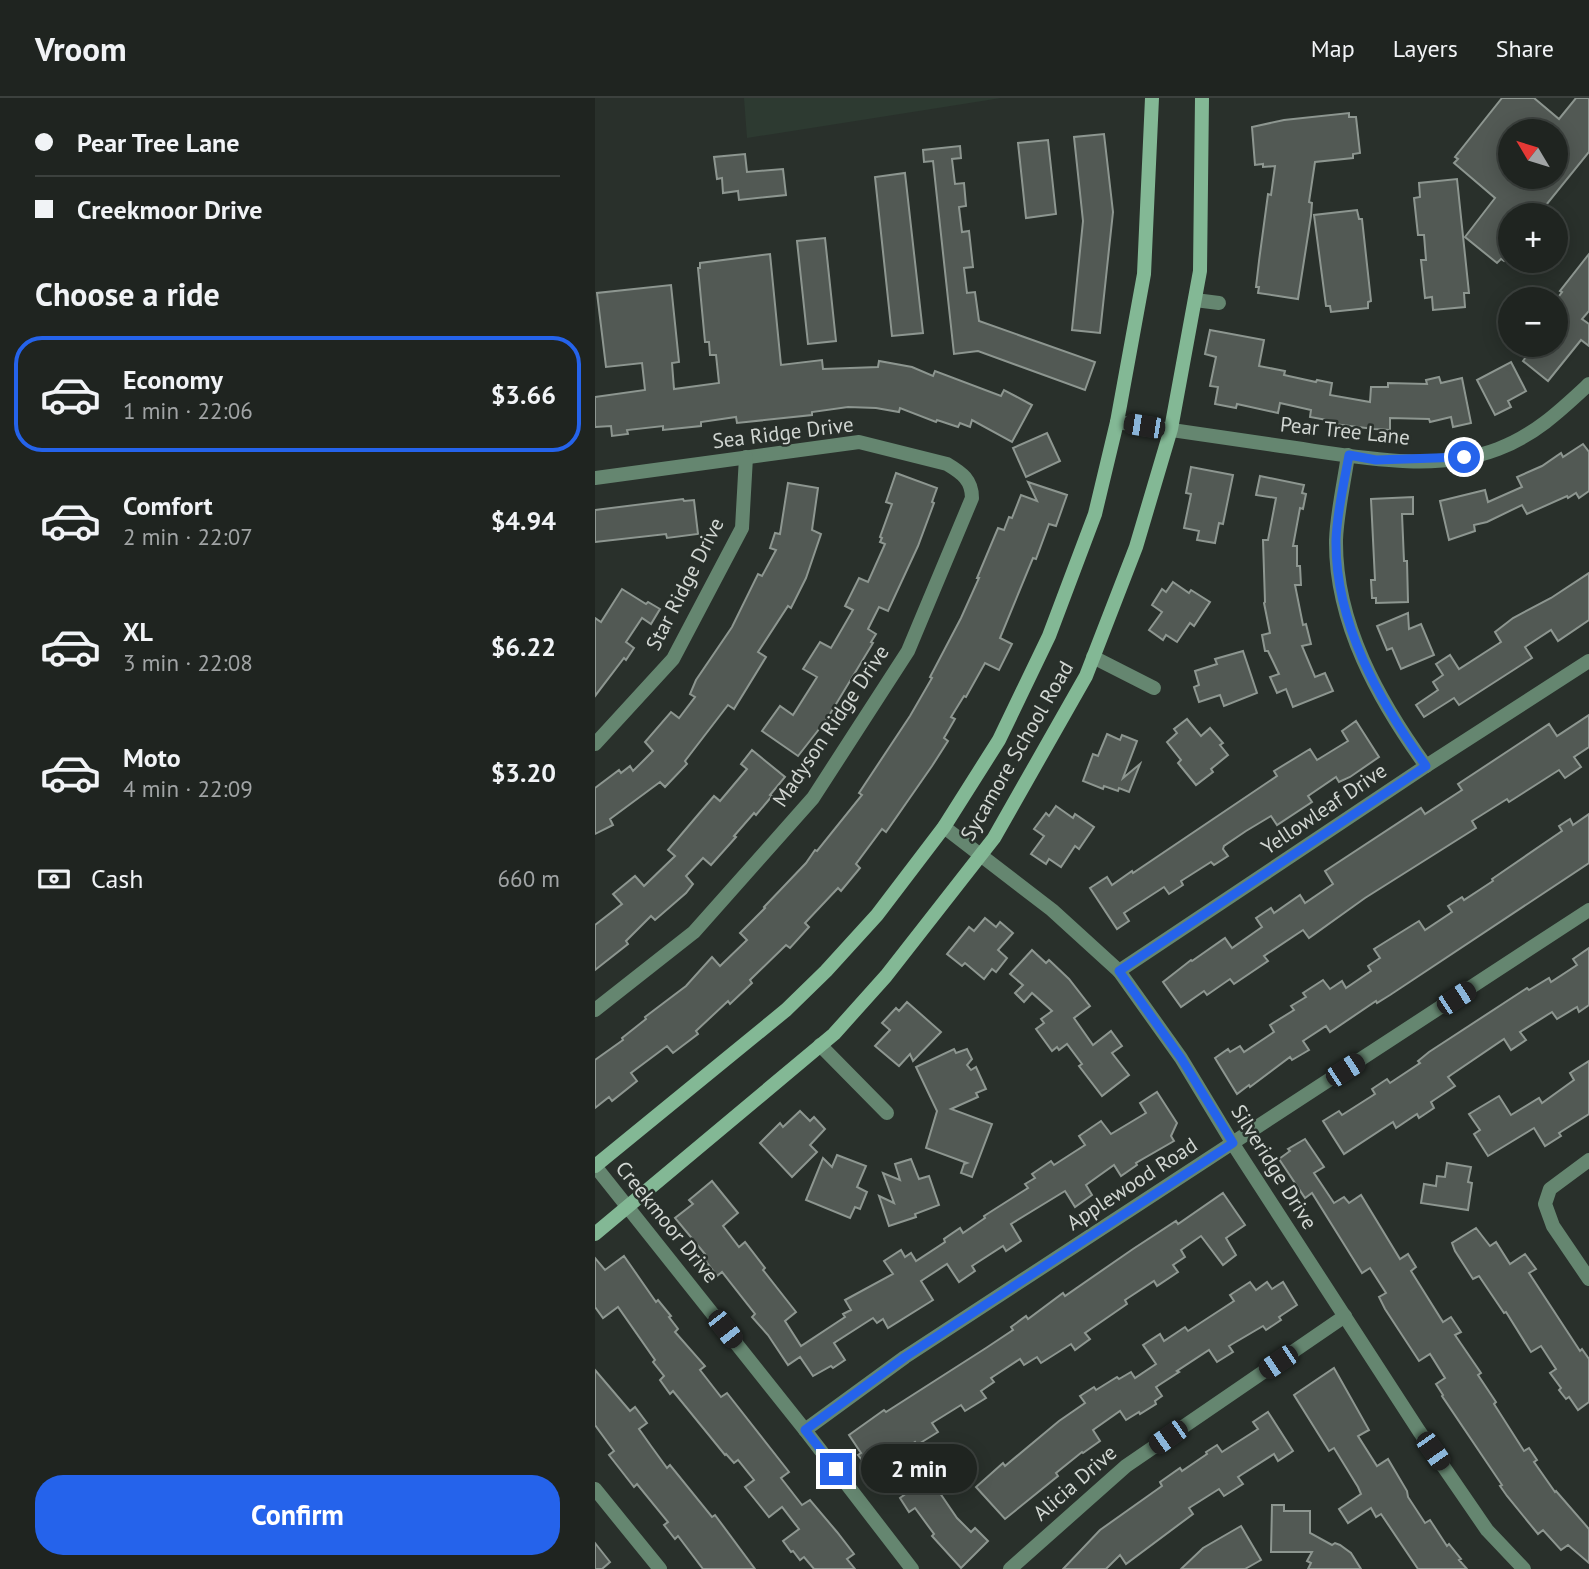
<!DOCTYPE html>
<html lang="en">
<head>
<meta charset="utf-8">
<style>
	body { margin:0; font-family:"PT Sans",sans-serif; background:#272c29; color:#f1f3f6; height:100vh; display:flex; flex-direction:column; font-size:26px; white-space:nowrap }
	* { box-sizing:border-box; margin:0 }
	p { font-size:23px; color:#a1a4a5 }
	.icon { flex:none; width:38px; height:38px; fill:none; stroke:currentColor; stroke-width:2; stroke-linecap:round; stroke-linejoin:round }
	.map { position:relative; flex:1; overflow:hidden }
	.sheet { display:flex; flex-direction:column; background:#1f2420; width:595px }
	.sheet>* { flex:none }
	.hud { display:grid; align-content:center; height:154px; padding:0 35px; background:#1f2420 }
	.needle { width:46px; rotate:308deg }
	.controls { position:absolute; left:903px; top:21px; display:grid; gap:14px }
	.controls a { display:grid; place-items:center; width:70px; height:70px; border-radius:50%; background:#1f2420; box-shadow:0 4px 18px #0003,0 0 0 2px #3c413e; font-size:35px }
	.end { position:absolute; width:32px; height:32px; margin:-16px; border:9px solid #2563eb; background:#fff; box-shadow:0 0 0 4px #fff }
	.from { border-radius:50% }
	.bubble { position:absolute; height:49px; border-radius:24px; background:#1f2420; box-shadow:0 4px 18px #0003,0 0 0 2px #3c413e; font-size:23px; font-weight:600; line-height:49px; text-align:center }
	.car { position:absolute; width:21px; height:42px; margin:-21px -10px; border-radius:9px; box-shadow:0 0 5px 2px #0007; background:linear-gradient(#222 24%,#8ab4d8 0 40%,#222 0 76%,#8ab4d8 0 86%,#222 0) }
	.hud b { display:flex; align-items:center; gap:24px; height:66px; font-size:26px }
	.hud b+b { border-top:2px solid #3c413e }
	.hud i { width:18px; height:18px; background:#f1f3f6 }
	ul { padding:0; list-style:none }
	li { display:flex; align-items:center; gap:21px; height:116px; margin:0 14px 10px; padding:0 21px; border:4px solid transparent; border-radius:28px }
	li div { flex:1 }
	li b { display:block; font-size:26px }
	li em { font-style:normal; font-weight:600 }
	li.active { border-color:#2563eb }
	li>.icon { width:63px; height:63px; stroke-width:1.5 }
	h2 { padding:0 35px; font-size:32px; line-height:84px }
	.pay { display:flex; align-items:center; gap:18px; height:77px; padding:0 35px; font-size:26px }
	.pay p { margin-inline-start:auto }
	.button { display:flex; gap:14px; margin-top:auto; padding:14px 35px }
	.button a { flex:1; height:80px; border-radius:28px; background:#2563eb; color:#fff; font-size:28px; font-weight:600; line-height:80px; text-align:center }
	header { display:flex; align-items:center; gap:42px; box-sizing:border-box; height:98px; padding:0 35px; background:#1f2420; border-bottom:2px solid #3c413e }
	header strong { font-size:33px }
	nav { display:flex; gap:38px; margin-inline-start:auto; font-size:24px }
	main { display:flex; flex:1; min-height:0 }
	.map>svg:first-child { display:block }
</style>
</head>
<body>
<header>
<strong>Vroom</strong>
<nav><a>Map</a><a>Layers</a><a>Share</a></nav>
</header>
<main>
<section class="sheet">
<div class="hud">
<b><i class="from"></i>Pear Tree Lane</b>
<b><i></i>Creekmoor Drive</b>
</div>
<h2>Choose a ride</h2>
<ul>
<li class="active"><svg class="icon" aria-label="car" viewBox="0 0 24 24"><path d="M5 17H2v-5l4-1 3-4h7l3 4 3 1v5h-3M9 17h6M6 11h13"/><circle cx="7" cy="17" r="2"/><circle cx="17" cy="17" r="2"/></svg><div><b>Economy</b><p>1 min · 22:06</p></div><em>$3.66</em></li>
<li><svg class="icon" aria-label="car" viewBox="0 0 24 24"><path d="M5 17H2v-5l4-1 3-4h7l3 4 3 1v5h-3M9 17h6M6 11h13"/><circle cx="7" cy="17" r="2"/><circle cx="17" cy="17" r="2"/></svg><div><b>Comfort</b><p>2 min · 22:07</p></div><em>$4.94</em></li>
<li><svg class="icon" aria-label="car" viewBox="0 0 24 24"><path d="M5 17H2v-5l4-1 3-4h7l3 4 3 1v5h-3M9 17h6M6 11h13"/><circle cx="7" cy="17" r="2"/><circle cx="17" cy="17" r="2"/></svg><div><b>XL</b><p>3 min · 22:08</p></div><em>$6.22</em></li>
<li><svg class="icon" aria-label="car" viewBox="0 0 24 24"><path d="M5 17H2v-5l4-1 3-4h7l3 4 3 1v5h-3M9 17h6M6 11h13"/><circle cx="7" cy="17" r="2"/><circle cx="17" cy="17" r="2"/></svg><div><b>Moto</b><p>4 min · 22:09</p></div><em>$3.20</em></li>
</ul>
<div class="pay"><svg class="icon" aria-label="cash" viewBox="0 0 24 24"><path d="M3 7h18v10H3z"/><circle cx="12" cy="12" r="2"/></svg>Cash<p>660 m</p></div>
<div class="button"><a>Confirm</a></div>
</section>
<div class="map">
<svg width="994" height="1471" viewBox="0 0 994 1471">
	<rect width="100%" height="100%" fill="#29302b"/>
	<polygon fill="#2d3a31" points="149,0 406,0 152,40"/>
	<g fill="#525954" stroke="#8d9690" stroke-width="2" fill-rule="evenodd">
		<path d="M907,0H939L964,21L981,0H994V54L943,117H915V137L908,146L915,152V156L909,163L906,161L902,165L870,139L900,100L859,65L863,61L860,59ZM915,33H961V79H915Z"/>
		<polygon points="754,15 754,19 761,19 765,55 758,56 758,60 720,64 714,104 717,105 716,118 703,201 663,195 664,189 661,189 664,163 673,96 676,97 680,68 668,69 668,66 660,67 657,29 689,22"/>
		<polygon points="509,36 518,114 505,235 477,232 488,123 479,39"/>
		<polygon points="453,42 461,116 431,120 423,45"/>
		<polygon points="365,48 366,60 357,61 360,86 369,85 371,108 364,109 367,134 374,133 378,169 369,170 372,195 380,194 384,223 500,264 490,292 383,253 359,256 338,63 329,64 328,52"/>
		<polygon points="150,56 152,74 188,71 191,97 144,102 143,93 128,95 127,80 122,81 119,59"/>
		<polygon points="310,75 328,235 297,238 280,79"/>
		<polygon points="862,81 874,195 869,195 870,209 838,212 837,199 830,200 826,162 831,162 829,137 823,137 819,100 825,99 824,85"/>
		<polygon points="762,112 764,121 767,121 776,203 773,204 773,210 736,214 735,208 731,208 719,117"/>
		<polygon points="230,140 241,243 213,246 202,143"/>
		<polygon points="175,156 186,267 227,262 228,271 283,269 284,263 317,269 338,278 340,273 406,298 409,292 437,307 417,344 377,322 375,329 365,325 363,329 342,322 341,324 305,310 304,314 281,310 253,309 217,314 217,317 142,325 141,319 106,324 106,328 77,331 68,332 68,328 32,332 33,336 17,338 16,328 0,329 0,299 50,292 47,265 11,269 2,195 76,187 84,264 77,265 79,291 124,285 121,257 115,257 114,244 110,244 103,170 105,170 105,165"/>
		<polygon points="994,156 994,213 987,221 994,226 994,248 986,242 953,283 928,263 940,247 961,247 961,202 967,194 965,193"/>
		<polygon points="615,232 669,242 664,268 690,273 689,277 721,284 722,282 737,285 735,297 775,304 776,289 793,289 793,285 832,286 831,282 844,279 846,285 867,280 876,325 858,329 856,319 835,324 834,321 795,320 795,332 779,331 731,325 732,322 715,319 716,312 685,305 683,315 642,306 641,310 620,306 623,289 615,288 621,259 610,256"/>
		<polygon points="916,264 931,293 913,303 916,309 900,317 882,282"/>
		<polygon points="452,335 465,363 431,379 418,350"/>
		<polygon points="988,346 994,354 994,393 984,400 981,395 973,400 972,398 932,416 927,407 892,424 879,427 880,433 854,442 845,403 890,392 893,404 927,389 922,379 947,368 966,355 968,359"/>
		<polygon points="596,369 638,377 628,426 624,425 620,445 602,442 604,433 589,430 596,396 591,395"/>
		<polygon points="301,375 342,390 337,404 339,405 323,448 293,513 284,509 273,531 281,536 276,544 278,545 232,621 203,658 167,633 185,608 198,617 222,579 208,571 225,544 236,550 258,512 250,508 264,480 273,484 290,446 285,444 287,440 285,439 297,406 291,404"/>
		<polygon points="665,378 709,387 707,395 711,396 708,411 705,410 698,448 702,448 702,468 705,468 706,487 700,487 708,527 711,526 716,546 707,548 720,579 730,575 738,593 698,609 691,591 682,595 675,579 684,576 673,553 670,553 667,537 675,535 669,505 670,504 668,442 673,442 681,400 661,397"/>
		<polygon points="433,384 472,397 461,428 454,426 441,461 438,460 405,540 417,546 404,572 390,565 371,599 369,598 356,619 360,621 349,640 353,643 337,668 291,734 287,731 261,766 265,770 246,793 243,790 210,825 214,829 195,850 191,847 155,882 157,885 135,906 133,903 101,933 103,936 78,955 72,948 36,975 42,983 17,1003 14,999 0,1010 0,962 28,942 27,940 51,921 50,919 91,888 117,859 125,868 152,842 145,835 170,810 169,809 211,765 220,752 222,753 267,697 264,695 315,618 337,580 335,579 366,520 384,480 382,480 403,430 409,432 414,419 417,420 426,397 442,403"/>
		<polygon points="193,385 223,390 217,432 226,436 211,480 196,510 193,508 163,554 171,559 139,611 133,607 90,663 92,666 70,689 65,684 15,721 18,727 0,736 0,690 24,672 26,675 35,668 38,673 58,653 50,644 76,614 84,620 100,599 95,596 101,582 137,529 163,476 167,478 181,452 175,450 180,435 185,436"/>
		<polygon points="818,399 818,416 807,416 809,463 812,463 813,504 781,505 781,500 777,500 776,482 780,482 776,401"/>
		<polygon points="88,401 89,403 99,402 103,436 72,440 71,436 0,444 0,412"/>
		<polygon points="994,475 994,522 963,543 956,532 930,549 937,560 864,607 859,600 829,619 821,607 843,592 838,584 848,577 841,566 855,557 864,571 906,544 900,534 918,520 956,500"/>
		<polygon points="578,484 594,495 596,492 615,504 599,528 595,525 582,544 571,537 568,542 554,532 567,514 557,507 567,491 571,494"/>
		<polygon points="27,491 51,506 53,504 65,511 56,526 47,520 31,544 39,550 31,562 29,560 0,598 0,520 6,524"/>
		<polygon points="813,515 814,531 826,526 839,557 806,571 797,550 792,552 782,528"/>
		<polygon points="648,553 662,595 629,608 625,597 604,604 599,589 604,587 600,573 622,566 620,561"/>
		<polygon points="994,617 994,649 979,659 986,669 970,680 964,672 914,704 912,701 877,723 881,730 770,800 714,840 708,832 669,858 673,863 639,886 635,881 612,897 609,893 586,909 568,884 596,862 597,863 630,840 637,850 667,829 661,820 676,810 679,815 705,797 710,805 738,786 730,773 826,710 830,716 867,692 863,686 954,626 962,638"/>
		<polygon points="592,621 606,638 615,630 628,645 625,647 633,657 616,671 618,674 601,687 583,665 586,662 572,644 582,635 579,631"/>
		<polygon points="761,623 784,659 755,679 744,684 741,679 713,698 717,704 682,727 676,718 651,733 629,748 628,751 633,758 619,767 616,764 586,783 588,787 574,796 569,789 529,815 534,823 522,831 495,790 512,779 517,787 537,773 538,775 682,678 679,673 715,651 722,662 753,643 747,633"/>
		<polygon points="512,636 525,642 527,637 542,643 528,680 545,666 534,694 524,690 523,693 509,688 508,691 488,683 498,656 503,658"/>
		<polygon points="157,652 190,679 175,697 177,698 161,717 159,715 139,738 141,739 116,767 108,760 91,778 98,786 91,795 60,822 56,818 31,843 33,846 0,872 0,827 27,806 18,796 40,778 49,788 80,758 73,752 119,698 125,703 152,671 146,666"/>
		<polygon points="461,708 478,720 480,716 499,729 484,751 480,748 466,769 454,761 451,766 436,756 449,738 439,731 451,715 454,718"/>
		<polygon points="994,716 994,765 795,897 782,905 781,903 735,934 731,928 708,943 714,952 697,962 695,959 655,989 654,987 642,996 620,960 633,951 635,954 645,948 649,954 679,934 675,927 699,912 696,908 711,899 708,895 728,882 735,891 747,883 751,890 776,873 773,868 785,860 779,851 824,823 830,832 857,814 853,808 867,799 869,802 898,783 897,781 967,733 964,728 975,721 978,727"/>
		<polygon points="390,820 401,829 405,824 418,835 403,852 412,860 401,874 397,871 389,881 370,865 367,868 352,856 374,829 379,833"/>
		<polygon points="994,850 994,907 984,914 982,909 962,921 957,914 925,934 931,942 916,952 909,941 853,979 860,988 836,1004 839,1010 824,1020 822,1016 801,1030 798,1024 749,1056 728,1023 744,1013 747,1017 780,996 777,991 792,981 795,985 825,965 823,963 834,954 932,890 934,892 954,880 956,884 982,867 978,861"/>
		<polygon points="437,852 451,865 454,862 474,881 495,908 479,920 498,947 516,933 527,948 517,955 534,977 507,998 484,968 487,966 472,946 464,952 462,949 457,953 441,931 449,925 446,921 457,913 437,895 429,904 420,895 428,887 415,876"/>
		<polygon points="312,904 346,934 318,963 315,956 304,968 280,948 295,932 287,925 301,910 304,913"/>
		<polygon points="359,951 361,955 372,951 377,961 372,967 376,972 381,969 391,991 381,995 383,999 356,1011 397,1026 377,1079 366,1075 369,1066 372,1065 331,1050 342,1013 321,969"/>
		<polygon points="994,963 994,1016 964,1035 966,1038 950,1048 939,1030 893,1058 879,1036 885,1032 874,1016 904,998 916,1017 944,1000 947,1005 979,982 975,975"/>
		<polygon points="562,994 582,1025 576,1038 579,1043 541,1065 542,1067 526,1078 519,1067 491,1087 497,1097 480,1109 470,1093 416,1126 426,1143 411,1153 408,1148 377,1168 380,1173 364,1184 352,1166 326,1183 338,1202 293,1230 288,1221 282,1225 278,1220 239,1245 250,1262 238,1270 236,1268 218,1278 205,1259 193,1267 173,1237 157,1219 160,1216 127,1174 122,1178 107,1158 110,1156 80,1120 98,1106 94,1102 117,1083 143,1115 128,1128 144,1149 150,1144 170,1170 168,1172 201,1214 190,1223 206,1248 250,1219 248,1216 256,1212 250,1202 298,1176 289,1163 306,1152 310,1159 316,1155 321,1163 350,1144 349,1141 365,1130 368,1135 390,1120 389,1118 433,1090 430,1086 440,1080 437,1076 456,1063 459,1067 490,1047 484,1038 506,1023 516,1036 551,1015 545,1005"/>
		<polygon points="205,1013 215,1023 219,1019 230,1031 215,1047 222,1054 197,1079 165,1045 185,1025 188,1029"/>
		<polygon points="710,1041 729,1069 719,1075 739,1105 749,1099 754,1105 766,1097 805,1161 813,1156 821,1169 816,1173 848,1224 856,1219 866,1234 860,1237 886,1275 883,1277 901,1304 899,1306 929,1353 934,1350 942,1362 939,1364 960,1394 961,1393 994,1431 994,1465 973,1447 966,1452 948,1432 943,1436 912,1398 905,1388 907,1387 847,1298 848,1297 841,1286 850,1280 835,1256 824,1263 790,1211 784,1199 791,1195 775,1170 767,1175 717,1095 710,1100 684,1061 695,1053 693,1051"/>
		<polygon points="242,1057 271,1068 262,1089 272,1094 265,1111 260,1109 255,1120 211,1102 228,1060 237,1069"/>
		<polygon points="316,1061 324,1081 334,1078 344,1107 320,1116 321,1119 294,1128 284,1098 299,1105 288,1075 305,1082 300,1066"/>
		<polygon points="852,1065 876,1069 873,1084 877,1085 873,1112 826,1105 829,1086 841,1088 842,1078 850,1079"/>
		<polygon points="628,1095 650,1127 631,1140 641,1157 628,1167 606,1138 586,1152 590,1159 578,1167 583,1174 562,1188 559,1183 530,1202 532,1206 490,1235 495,1241 480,1252 476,1246 446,1265 442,1259 429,1267 425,1261 396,1280 399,1284 386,1293 391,1300 370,1313 366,1307 337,1325 343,1334 322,1347 320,1344 277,1375 263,1357 266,1355 254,1337 289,1312 291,1314 391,1250 418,1232 416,1229 431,1218 433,1221 468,1195 470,1198 538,1151 581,1123 583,1126"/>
		<polygon points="881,1130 895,1148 901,1144 915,1166 930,1156 941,1171 934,1175 985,1253 987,1251 994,1261 994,1304 983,1312 974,1299 971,1301 964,1292 966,1290 955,1275 961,1271 946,1248 936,1254 911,1214 909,1215 884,1178 878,1181 860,1153 857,1145"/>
		<polygon points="29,1158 61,1204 63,1202 76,1218 74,1219 83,1231 80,1234 110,1268 105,1272 126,1299 132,1295 194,1374 186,1380 207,1407 215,1402 242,1434 259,1456 252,1461 260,1471 219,1471 209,1459 205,1462 198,1453 196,1454 188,1443 204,1431 187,1409 174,1419 150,1389 159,1382 143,1362 139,1365 131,1356 130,1357 78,1293 75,1296 65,1282 69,1278 58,1264 60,1262 23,1209 8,1220 0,1209 0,1160 10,1172"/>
		<polygon points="655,1184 661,1192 672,1184 677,1191 688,1184 702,1207 684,1219 686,1222 671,1232 668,1228 634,1248 638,1254 622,1264 614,1252 582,1273 584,1274 561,1289 567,1298 560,1303 561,1306 545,1316 544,1314 531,1322 525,1313 498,1332 505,1343 488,1355 487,1354 461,1375 463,1378 410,1421 381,1389 408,1365 410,1368 464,1323 490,1305 485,1298 499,1289 501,1292 522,1279 524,1281 536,1274 540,1280 561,1266 548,1247 565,1236 569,1243 590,1229 593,1233 639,1203 635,1197"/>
		<polygon points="739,1270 774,1332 763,1338 782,1368 793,1361 812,1393 813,1399 830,1425 835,1422 852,1448 854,1446 866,1461 864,1462 872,1471 823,1471 786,1416 781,1419 776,1410 753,1425 744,1411 766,1396 763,1389 739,1350 734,1353 699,1297"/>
		<polygon points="0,1272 35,1313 40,1309 52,1325 44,1331 56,1348 72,1370 75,1367 117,1419 120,1417 160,1471 108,1471 83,1438 80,1441 69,1427 73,1424 42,1386 39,1389 14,1357 19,1353 0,1327"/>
		<polygon points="673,1314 698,1353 683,1363 679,1356 643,1379 648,1386 629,1398 624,1391 594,1410 598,1416 531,1466 525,1457 511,1471 468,1471 505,1432 567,1388 565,1384 585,1370 587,1373 612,1356 611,1354 622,1347 627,1354 663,1331 658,1324"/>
		<polygon points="334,1379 362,1420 376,1434 380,1430 393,1443 366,1470 337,1438 339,1436 320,1410 314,1414 305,1400"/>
		<polygon points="677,1407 689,1407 689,1413 715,1413 715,1435 737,1447 740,1445 745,1447 756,1455 766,1471 713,1471 716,1465 712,1463 717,1454 676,1454"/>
		<polygon points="646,1428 666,1462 650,1471 586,1471 608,1450"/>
		<polygon points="0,1445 15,1464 7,1471 0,1471"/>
	</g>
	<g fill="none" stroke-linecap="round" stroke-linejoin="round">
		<g stroke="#658670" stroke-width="14">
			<polyline points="600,202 624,205"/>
			<path d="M522,324C577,332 632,340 686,348C753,357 838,376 903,351C940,337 966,312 994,286"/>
			<path d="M753,357C749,385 742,415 741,442C740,525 784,603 831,668"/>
			<path d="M0,380L264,344L352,366C367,375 377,382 377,400L313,553L218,700L99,834L0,912"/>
			<polyline points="498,559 559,590"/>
			<polyline points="0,646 78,561 147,430 151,359"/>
			<polyline points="349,729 457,812 524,873 586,960 638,1046 824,1333 892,1432 929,1471"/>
			<polyline points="524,873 831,668 994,563"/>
			<polyline points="225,947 292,1015"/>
			<polyline points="994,1062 955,1091 950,1106 958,1128 994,1181"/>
			<polyline points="0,1068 210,1332 317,1471"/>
			<polyline points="210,1332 310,1259 994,812"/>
			<polyline points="0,1391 65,1471"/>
			<polyline points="415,1471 531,1368 750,1218"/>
		</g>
		<g stroke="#83b895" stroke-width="14">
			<polyline points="0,1068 191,912 231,873 282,817 349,729 404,642 454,538 500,416 522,324 549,176 557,0"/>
			<polyline points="0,1136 239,936 291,878 399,740 491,578 541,449 576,331 605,173 607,0"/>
		</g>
	</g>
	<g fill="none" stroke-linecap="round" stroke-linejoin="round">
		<path stroke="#2563eb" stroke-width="9" d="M241,1371L210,1332L310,1259L638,1045L586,960L524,873L831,668C784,603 740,525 741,442C742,414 749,385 754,357L781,362L869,359"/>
	</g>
	<g text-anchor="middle" stroke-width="5" stroke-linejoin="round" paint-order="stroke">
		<g font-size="21" fill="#d1d6d2" stroke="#29302b">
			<text transform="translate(750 333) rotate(6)" y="7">Pear Tree Lane</text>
			<text transform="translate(188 335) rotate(-7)" y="7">Sea Ridge Drive</text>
			<text transform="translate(90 486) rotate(-63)" y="7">Star Ridge Drive</text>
			<text transform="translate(236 628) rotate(-56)" y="7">Madyson Ridge Drive</text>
			<text transform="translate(422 653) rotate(-60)" y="7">Sycamore School Road</text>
			<text transform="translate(729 711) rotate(-34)" y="7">Yellowleaf Drive</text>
			<text transform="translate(679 1069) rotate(58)" y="7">Silveridge Drive</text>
			<text transform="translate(537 1086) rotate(-33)" y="7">Applewood Road</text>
			<text transform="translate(72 1124) rotate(51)" y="7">Creekmoor Drive</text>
			<text transform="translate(480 1385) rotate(-41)" y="7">Alicia Drive</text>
		</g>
	</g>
</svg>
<div class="controls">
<a><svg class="needle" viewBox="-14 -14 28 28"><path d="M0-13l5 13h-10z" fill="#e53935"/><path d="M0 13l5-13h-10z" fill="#a1a4a5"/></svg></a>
<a>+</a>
<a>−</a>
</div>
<i class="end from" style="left:869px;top:359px"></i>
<i class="end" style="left:241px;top:1371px"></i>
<div class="bubble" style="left:266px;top:1346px;width:116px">2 min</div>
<i class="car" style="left:549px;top:328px;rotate:279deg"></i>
<i class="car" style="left:861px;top:900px;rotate:57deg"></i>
<i class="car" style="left:750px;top:972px;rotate:57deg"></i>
<i class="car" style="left:130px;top:1231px;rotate:142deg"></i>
<i class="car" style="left:683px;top:1264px;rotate:236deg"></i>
<i class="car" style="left:573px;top:1339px;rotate:235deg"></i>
<i class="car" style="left:838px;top:1353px;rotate:145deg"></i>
</div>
</main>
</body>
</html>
